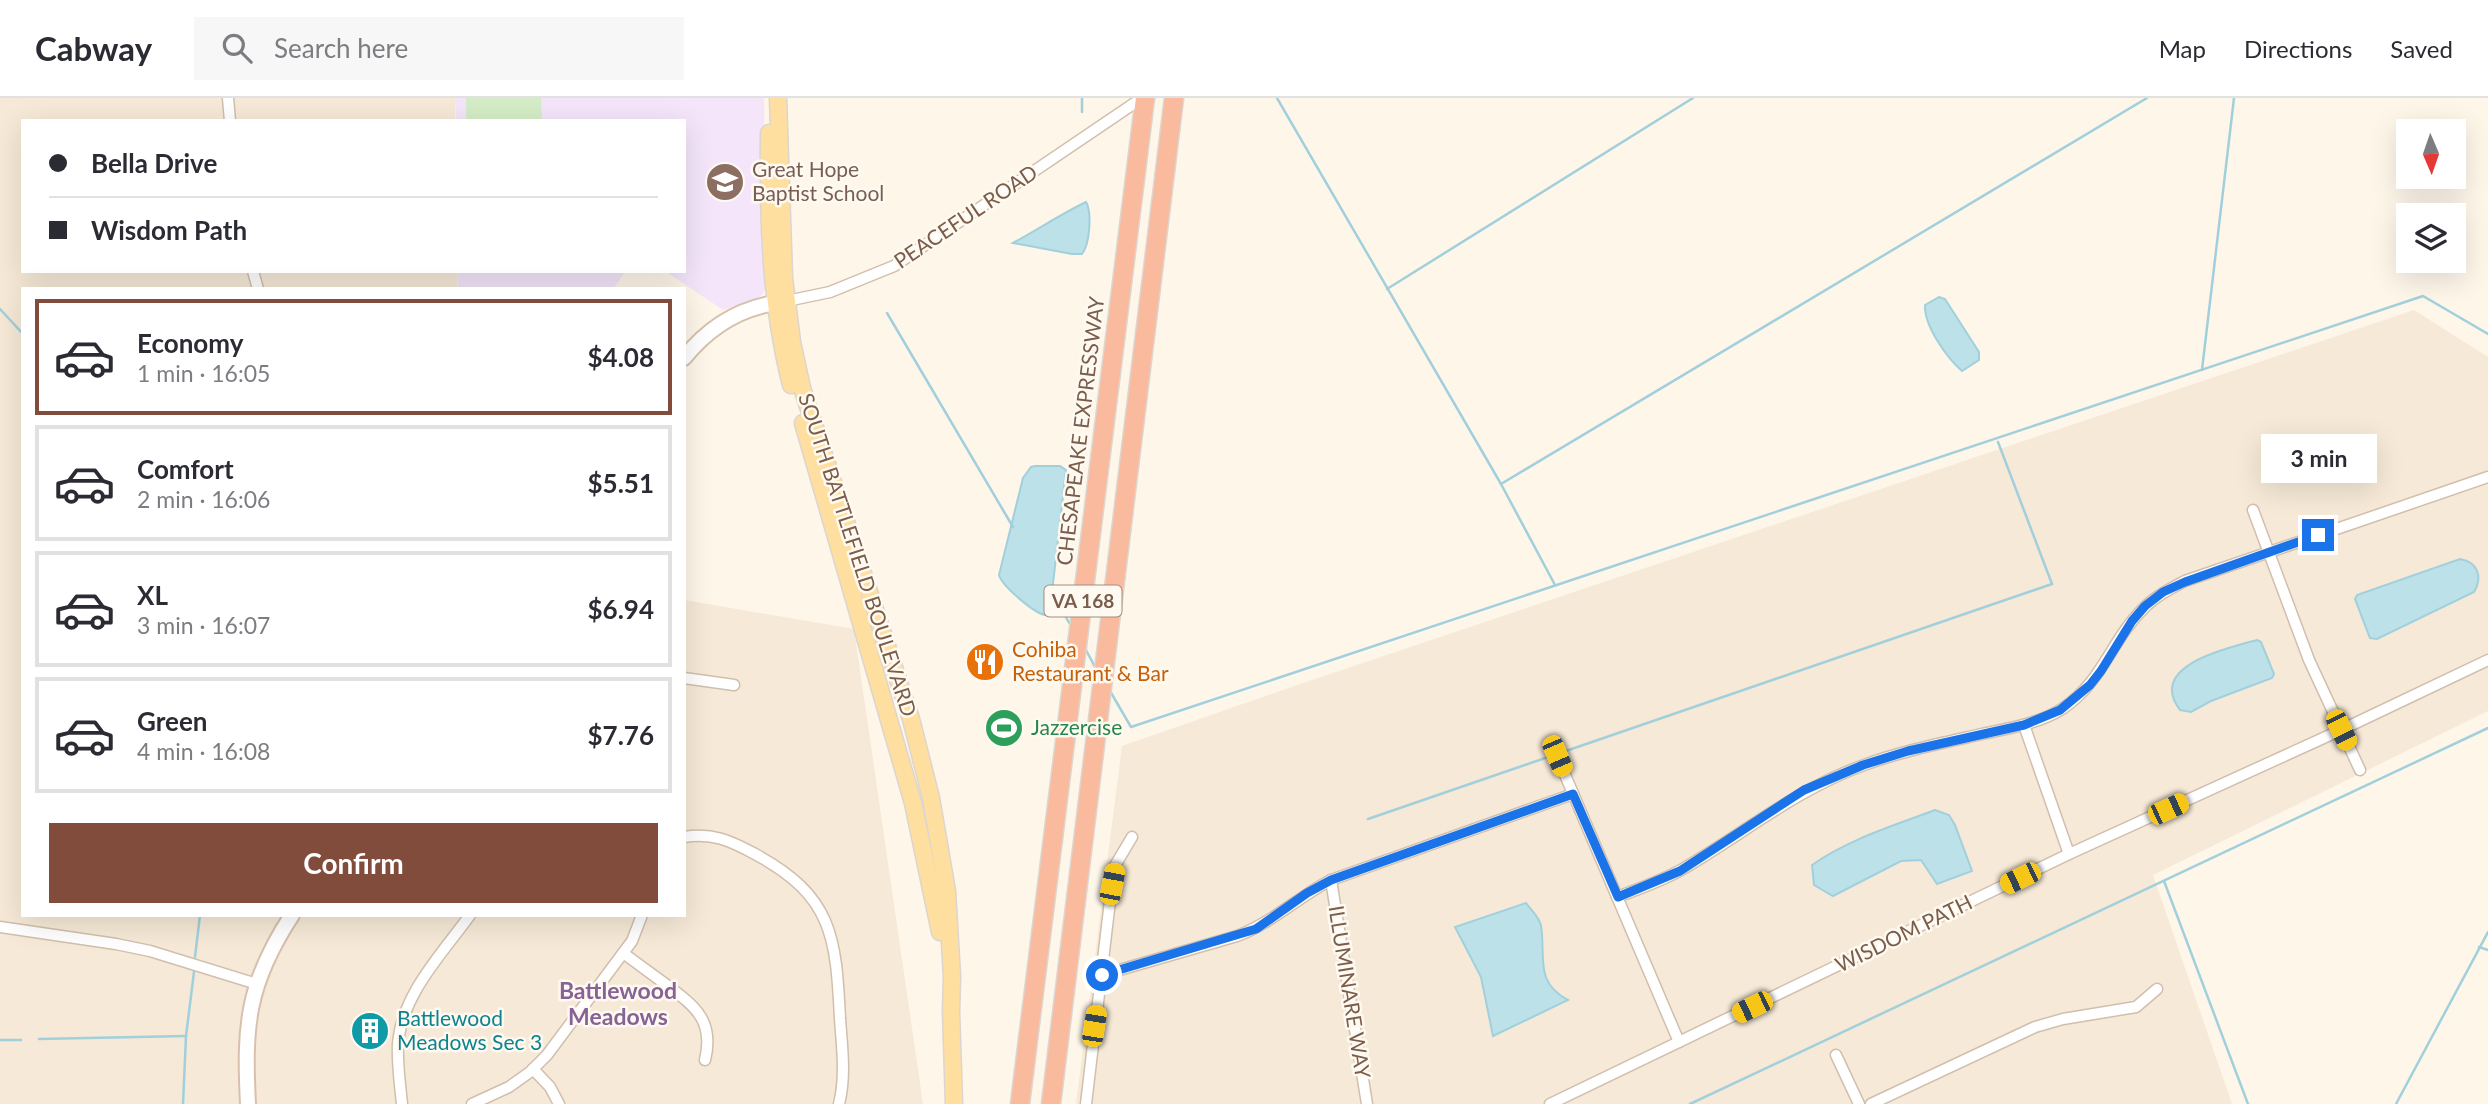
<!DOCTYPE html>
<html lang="en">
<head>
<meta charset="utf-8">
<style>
	body { margin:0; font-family:Lato,sans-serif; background:#f7f7f7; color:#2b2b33; height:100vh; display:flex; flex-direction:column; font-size:26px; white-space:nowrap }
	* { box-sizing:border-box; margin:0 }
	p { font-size:23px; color:#7c7c81 }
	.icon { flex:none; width:38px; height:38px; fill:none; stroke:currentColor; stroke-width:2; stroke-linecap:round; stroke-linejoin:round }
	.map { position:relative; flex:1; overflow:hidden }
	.sheet { position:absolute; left:21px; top:189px; width:665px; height:630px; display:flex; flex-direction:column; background:#fff; border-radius:0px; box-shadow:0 7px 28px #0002 }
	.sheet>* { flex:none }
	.guide { position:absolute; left:21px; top:21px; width:665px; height:154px; border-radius:0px; box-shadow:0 7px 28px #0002; display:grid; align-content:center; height:154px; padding:0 28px; background:#fff }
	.needle { width:46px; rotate:178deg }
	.tools { position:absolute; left:2396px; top:21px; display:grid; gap:14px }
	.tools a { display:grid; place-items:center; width:70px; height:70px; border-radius:0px; background:#fff; box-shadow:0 7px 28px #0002; font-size:35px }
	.end { position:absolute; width:32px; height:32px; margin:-16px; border:9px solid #1a73e8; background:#fff; box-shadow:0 0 0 4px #fff }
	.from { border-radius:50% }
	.bubble { position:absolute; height:49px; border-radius:0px; background:#fff; box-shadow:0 7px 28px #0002; font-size:23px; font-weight:700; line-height:49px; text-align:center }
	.car { position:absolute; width:21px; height:42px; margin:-21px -10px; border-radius:9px; box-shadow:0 0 5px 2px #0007; background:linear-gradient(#f5c518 24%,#345 0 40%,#f5c518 0 76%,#345 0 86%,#f5c518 0) }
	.guide b { display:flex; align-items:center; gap:24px; height:66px; font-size:26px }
	.guide b+b { border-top:2px solid #e1e1e2 }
	.guide i { width:18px; height:18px; background:#2b2b33 }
	ul { padding:12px 0 0; list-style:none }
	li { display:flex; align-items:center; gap:21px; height:116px; margin:0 14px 10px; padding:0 14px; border:4px solid #e1e1e2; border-radius:0px }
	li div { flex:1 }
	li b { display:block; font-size:26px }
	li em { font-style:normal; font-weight:700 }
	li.current { border-color:#824c3d }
	li>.icon { width:63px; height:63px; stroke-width:1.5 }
	.cta { display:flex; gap:14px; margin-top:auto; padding:14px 28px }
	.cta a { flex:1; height:80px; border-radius:0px; background:#824c3d; color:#fff; font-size:28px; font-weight:700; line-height:80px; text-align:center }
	header { display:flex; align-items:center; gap:42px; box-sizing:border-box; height:98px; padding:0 35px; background:#fff; border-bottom:2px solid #e1e1e2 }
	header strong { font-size:33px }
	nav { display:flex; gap:38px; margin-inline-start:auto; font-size:24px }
	.search { width:490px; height:63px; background:#f7f7f7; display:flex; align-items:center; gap:18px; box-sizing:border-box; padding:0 24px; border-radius:0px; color:#7c7c81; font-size:26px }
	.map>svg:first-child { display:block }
</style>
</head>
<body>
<header>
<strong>Cabway</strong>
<div class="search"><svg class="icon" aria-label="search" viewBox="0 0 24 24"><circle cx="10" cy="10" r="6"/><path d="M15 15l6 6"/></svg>Search here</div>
<nav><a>Map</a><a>Directions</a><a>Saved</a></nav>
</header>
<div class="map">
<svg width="2488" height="1006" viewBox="0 0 2488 1006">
	<rect width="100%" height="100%" fill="#fef6e9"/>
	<g fill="#f6e9d7">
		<polygon points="0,0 455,0 455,23 23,23 23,173 457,173 457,191 23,191 23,817 684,817 684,502 854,531 923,1006 0,1006"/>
		<polygon points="2414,212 2488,259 2488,613 2153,777 2232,1006 1076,1006 1122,648 1306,584"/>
	</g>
	<g fill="#f4e5fa">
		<polygon points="455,0 764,0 766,145 768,184 763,196 758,200 723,212 665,173 684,173 684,23 456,23"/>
		<polygon points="457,173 626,173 613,191 458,191"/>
	</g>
	<polygon fill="#d4edc6" points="466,0 541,0 542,23 466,23"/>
	<g fill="#bce1e9" stroke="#a1d0dc" stroke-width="2">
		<path d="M1086,104C1092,114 1090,146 1082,156H1072L1013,145C1037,132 1061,116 1086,104Z"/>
		<path d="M1939,199L1945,201L1979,254V262L1962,273C1947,260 1924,228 1925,207Z"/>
		<path d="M1035,368H1060L1066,372L1051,503L1045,517C1034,515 1002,488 999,477L1023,380L1031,369Z"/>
		<path d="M2460,461C2478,464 2483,479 2474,494L2377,541L2370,540L2355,501L2357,497Z"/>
		<path d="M2257,542L2261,544L2274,576L2272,580L2211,603L2191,614L2180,612C2146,567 2229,550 2257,542Z"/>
		<path d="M1935,712L1949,717L1955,727L1972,773L1937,786L1921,762L1901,763L1833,798L1814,787L1812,767C1849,741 1893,728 1935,712Z"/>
		<path d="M1526,805C1531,812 1540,820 1541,828C1546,859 1534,884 1568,902L1493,938L1481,879L1455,829Z"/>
	</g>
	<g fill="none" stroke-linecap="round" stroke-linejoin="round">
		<g stroke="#a1d0dc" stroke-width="2.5">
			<polyline points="1277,0 1501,386 1555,487"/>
			<polyline points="1082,14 1082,0"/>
			<polyline points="1387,191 1693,0"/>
			<polyline points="0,211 23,236"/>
			<polyline points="887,215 1013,429"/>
			<polyline points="2202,272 2234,0"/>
			<polyline points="1501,386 2147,0"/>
			<polyline points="1052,495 1071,528"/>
			<polyline points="1086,552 1095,569"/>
			<polyline points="1110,593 1131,629 2423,198 2488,236"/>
			<polyline points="1560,655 2052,486 1998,344"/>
			<polyline points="1368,721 1554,657"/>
			<polyline points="2164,783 2248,1006"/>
			<polyline points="2479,849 2488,852"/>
			<polyline points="195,859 200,817"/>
			<polyline points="39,941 186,938"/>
			<polyline points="0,942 21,942"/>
			<polyline points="183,1006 186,938 194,874"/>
			<polyline points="1690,1006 2488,630"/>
			<polyline points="2396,1006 2488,834"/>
		</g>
		<defs>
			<g id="street">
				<polyline points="228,0 230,23"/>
				<polyline points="253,173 258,191"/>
				<polyline points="782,204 830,194 894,168 1142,0"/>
				<polyline points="2253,412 2309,562 2360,672"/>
				<polyline points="684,580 734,587"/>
				<polyline points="2024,627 2069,756"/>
				<polyline points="1557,658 1679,944"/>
				<path d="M684,739C712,734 731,743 755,756C833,798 836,839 840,921C842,949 846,978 839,1006"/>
				<polyline points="1331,782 1367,1006"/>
				<path d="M1617,799C1639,791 1661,783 1681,772C1743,736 1795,692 1864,667C1902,653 1942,645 1982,636C2009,630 2038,626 2062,611C2104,583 2111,541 2145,509C2156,498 2170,491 2185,483L2488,379"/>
				<polyline points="0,829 116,846 150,853 257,886"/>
				<path d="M623,855C637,865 650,875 664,885C693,907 715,921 705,962"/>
				<path d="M1102,877L1237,838C1272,825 1298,799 1331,782L1573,696"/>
				<polyline points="1836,957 1859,1006"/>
				<polyline points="533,971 550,989 559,1006"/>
				<path d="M402,1006C400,986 397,966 398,946C402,896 442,856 470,817"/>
				<polyline points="472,1006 509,989 530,974 547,957 632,843 642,817"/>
				<polyline points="1086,1006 1112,786 1116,766 1132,739"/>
				<polyline points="1550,1006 2069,756 2341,632 2488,562"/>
				<polyline points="1871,1006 2035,929 2063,921 2136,909 2157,891"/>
			</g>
			<g id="secondary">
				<path d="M684,260C708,230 737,211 775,205"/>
				<path d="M248,1006C244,927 247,886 292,817"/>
			</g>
			<g id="primary">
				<polyline points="778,0 784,180 792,244 802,290 911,621 931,700 947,793 952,879 951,913 954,1006"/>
				<path d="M769,35C768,120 770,204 791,287"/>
				<polyline points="803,325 913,705 940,834"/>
			</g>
			<g id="highway">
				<polyline points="1020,1006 1145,0"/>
				<polyline points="1051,1006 1174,0"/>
			</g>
		</defs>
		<use href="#street" stroke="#d1bfad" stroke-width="13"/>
		<use href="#secondary" stroke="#d7c1ad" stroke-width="18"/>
		<use href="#primary" stroke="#dcd5d0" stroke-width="19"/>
		<use href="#highway" stroke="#dcd5d0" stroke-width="21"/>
		<use href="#street" stroke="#fff" stroke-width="10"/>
		<use href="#secondary" stroke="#fff" stroke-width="14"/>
		<use href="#primary" stroke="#ffdf9f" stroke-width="16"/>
		<use href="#highway" stroke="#faba9d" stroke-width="18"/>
	</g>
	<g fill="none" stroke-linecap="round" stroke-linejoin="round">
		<polyline stroke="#1a73e8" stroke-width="9" points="1102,877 1256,831 1307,795 1331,782 1573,696 1618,799 1680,773 1804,692 1863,667 1908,653 2024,627 2060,612 2090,587 2101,573 2132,523 2145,508 2163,494 2185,484 2318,437"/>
	</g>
	<defs>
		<symbol id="school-disc" viewBox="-11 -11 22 22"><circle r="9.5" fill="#8d6e63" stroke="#fffaf1"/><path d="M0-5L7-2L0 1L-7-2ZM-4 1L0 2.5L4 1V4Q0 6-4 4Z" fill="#fff"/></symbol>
		<symbol id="restaurant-disc" viewBox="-11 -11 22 22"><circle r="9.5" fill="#e8710a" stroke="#fffaf1"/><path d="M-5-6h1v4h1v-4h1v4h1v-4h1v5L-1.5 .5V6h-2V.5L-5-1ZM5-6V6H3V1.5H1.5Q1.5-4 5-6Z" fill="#fff"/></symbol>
		<symbol id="stadium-disc" viewBox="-11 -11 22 22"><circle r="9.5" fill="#2e9e5b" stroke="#fffaf1"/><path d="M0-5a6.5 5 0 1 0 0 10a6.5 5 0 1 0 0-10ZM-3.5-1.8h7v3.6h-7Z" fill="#fff"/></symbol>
		<symbol id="building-disc" viewBox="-11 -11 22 22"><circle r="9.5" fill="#0f9aa8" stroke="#fffaf1"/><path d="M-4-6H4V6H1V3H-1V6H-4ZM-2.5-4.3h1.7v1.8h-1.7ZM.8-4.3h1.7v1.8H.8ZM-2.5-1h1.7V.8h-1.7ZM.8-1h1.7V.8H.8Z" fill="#fff"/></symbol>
	</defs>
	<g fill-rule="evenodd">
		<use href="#school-disc" x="703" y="62" width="44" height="44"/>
		<use href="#restaurant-disc" x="963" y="542" width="44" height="44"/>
		<use href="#stadium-disc" x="982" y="608" width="44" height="44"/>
		<use href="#building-disc" x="348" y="911" width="44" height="44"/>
	</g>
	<g text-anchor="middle" stroke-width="5" stroke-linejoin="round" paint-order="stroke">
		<rect fill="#fffaf1" stroke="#a28c7c" stroke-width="2" x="1044.5" y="487.5" width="77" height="31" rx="5"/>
		<g font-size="19" font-weight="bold" fill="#7a5d4a">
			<text x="1083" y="510">VA 168</text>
		</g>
		<g font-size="21" fill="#785e54" stroke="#fffaf1" text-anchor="start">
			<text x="752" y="79">Great Hope<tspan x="752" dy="24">Baptist School</tspan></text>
		</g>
		<g font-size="21" fill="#7a5d4a" stroke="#fffaf1">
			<text transform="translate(966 119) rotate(-34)" y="7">PEACEFUL ROAD</text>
			<text transform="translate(1081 333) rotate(-83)" y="7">CHESAPEAKE EXPRESSWAY</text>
			<text transform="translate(857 457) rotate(72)" y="7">SOUTH BATTLEFIELD BOULEVARD</text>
			<text transform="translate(1904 836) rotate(-26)" y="7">WISDOM PATH</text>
			<text transform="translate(1349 894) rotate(81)" y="7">ILLUMINARE WAY</text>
		</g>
		<g font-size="21" fill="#c56008" stroke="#fffaf1" text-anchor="start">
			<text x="1012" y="559">Cohiba<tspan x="1012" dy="24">Restaurant &amp; Bar</tspan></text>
		</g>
		<g font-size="21" fill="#27864d" stroke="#fffaf1" text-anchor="start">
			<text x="1031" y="637">Jazzercise</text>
		</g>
		<g font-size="21" fill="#0d838f" stroke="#fffaf1" text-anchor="start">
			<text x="397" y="928">Battlewood<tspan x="397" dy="24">Meadows Sec 3</tspan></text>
		</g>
		<g font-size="23" font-weight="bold" fill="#876296" stroke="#fffaf1">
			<text x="618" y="901">Battlewood<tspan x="618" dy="26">Meadows</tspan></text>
		</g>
	</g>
</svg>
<div class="tools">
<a><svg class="needle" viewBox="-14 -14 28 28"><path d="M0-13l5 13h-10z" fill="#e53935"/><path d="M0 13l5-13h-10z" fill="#7c7c81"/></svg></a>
<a><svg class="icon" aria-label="layers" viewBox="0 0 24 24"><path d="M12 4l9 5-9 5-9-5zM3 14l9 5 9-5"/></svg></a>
</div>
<i class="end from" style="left:1102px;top:877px"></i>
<i class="end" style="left:2318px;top:437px"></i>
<div class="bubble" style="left:2261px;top:336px;width:116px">3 min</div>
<i class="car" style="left:2341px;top:632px;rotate:154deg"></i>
<i class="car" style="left:1557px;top:658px;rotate:157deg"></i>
<i class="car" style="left:2168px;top:711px;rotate:65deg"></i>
<i class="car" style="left:2020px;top:780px;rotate:244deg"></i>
<i class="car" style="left:1112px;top:786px;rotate:11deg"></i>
<i class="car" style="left:1752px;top:909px;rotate:244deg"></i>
<i class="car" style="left:1094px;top:928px;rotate:9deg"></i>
<div class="guide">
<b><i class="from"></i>Bella Drive</b>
<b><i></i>Wisdom Path</b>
</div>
<section class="sheet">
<ul>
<li class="current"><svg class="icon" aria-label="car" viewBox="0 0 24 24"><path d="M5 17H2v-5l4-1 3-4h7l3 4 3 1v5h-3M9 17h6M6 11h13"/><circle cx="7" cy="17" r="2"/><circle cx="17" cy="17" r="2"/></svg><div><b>Economy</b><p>1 min · 16:05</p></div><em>$4.08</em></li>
<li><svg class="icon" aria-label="car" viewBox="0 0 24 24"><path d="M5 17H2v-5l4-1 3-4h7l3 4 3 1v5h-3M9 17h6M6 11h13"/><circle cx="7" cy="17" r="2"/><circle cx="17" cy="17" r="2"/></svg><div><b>Comfort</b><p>2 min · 16:06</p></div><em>$5.51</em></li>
<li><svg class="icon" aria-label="car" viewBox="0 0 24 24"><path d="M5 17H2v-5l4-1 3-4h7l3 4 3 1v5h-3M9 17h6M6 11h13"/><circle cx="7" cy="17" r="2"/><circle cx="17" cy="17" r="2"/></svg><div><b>XL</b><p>3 min · 16:07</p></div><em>$6.94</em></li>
<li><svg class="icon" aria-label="car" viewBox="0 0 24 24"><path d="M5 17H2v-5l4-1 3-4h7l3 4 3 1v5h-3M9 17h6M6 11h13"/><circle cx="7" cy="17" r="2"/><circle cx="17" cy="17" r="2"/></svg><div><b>Green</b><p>4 min · 16:08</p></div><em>$7.76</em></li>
</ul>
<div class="cta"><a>Confirm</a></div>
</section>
</div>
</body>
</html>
